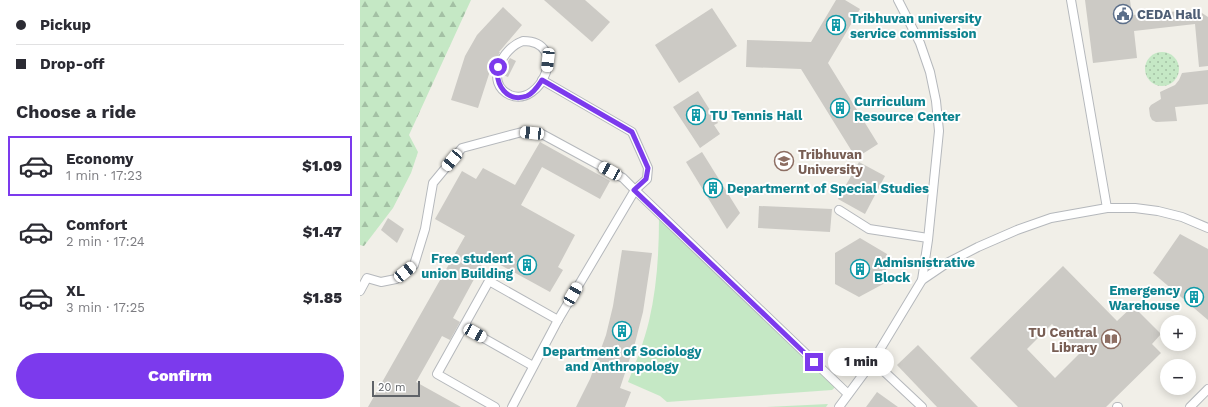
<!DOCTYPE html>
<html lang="en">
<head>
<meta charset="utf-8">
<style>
	body { margin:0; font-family:"Work Sans",sans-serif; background:#f7f7f7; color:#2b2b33; height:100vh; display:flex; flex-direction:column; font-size:15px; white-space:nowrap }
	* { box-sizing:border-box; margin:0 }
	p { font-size:13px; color:#7c7c81 }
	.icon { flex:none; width:22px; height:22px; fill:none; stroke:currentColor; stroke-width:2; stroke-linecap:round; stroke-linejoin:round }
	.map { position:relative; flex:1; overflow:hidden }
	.drawer { display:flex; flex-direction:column; background:#fff; width:360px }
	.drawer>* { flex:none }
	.hud { display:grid; align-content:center; height:88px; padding:0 16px; background:#fff }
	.buttons { position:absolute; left:800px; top:315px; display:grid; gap:8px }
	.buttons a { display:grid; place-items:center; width:36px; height:36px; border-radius:50%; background:#fff; box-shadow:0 2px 10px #0003; font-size:20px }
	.scale { position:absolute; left:12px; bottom:10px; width:48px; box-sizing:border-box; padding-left:4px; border:2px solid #5f6368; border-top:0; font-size:11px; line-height:14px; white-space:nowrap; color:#5f6368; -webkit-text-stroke:3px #fff; paint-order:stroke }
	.end { position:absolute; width:18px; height:18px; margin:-9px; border:5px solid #7c3aed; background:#fff; box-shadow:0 0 0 2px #fff }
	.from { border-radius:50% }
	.bubble { position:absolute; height:28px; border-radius:14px; background:#fff; box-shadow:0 2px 10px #0003; font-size:13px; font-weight:800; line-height:28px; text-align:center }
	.car { position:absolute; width:12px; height:24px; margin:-12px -6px; border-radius:5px; box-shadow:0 0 3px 1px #0007; background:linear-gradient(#fff 24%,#345 0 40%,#fff 0 76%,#345 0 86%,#fff 0) }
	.hud b { display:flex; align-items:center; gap:14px; height:38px; font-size:15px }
	.hud b+b { border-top:1px solid #e1e1e2 }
	.hud i { width:10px; height:10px; background:#2b2b33 }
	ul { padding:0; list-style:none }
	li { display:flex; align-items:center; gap:12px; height:60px; margin:0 8px 6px; padding:0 8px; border:2px solid transparent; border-radius:0px }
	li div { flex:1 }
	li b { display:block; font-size:15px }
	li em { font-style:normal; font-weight:800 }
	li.current { border-color:#7c3aed }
	li>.icon { width:36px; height:36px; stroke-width:1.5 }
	h2 { padding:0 16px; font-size:18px; line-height:48px }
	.primary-button { display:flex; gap:8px; margin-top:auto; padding:8px 16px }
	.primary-button a { flex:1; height:46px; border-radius:24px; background:#7c3aed; color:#fff; font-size:16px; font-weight:800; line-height:46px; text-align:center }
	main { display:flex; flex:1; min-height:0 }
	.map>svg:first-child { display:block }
</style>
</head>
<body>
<main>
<section class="drawer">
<div class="hud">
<b><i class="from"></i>Pickup</b>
<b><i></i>Drop-off</b>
</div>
<h2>Choose a ride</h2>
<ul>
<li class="current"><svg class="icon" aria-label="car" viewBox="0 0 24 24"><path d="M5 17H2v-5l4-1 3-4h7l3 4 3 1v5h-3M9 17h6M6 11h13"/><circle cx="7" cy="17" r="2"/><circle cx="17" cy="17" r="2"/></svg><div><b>Economy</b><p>1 min · 17:23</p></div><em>$1.09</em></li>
<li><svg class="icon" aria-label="car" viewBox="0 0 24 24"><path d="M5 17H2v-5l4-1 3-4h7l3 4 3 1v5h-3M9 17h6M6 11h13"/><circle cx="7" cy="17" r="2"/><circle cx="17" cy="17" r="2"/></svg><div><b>Comfort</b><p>2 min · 17:24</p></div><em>$1.47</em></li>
<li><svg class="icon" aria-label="car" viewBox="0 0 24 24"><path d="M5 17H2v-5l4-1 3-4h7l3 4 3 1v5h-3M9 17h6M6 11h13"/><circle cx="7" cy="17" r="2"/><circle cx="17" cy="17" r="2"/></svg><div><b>XL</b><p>3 min · 17:25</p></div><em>$1.85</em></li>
</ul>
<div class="primary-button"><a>Confirm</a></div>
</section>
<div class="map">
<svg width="848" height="407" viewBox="0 0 848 407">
	<defs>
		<pattern id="forest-firs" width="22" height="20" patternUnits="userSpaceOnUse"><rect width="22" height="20" fill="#c5e8c5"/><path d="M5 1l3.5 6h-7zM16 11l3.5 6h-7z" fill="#a3c0a4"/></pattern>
		<pattern id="garden-dots" width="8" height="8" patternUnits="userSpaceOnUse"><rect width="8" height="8" fill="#c5e8c5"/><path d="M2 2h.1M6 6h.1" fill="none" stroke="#a3c0a4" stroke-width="1.8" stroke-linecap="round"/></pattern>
	</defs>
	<rect width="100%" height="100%" fill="#f1efe8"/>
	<g fill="#c5e8c5">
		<path d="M299,217L480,383L472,390L307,402L300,396L268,382C276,362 284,342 289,321C297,287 299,252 299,217Z"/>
		<polygon points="468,404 466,407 406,407"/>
	</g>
	<polygon fill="url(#forest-firs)" points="0,0 111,0 49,135 58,152 51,173 33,208 4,246 0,245"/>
	<circle fill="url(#garden-dots)" cx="802" cy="69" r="17"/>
	<g fill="#cccac5" fill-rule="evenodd">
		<polygon points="184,0 225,0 250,22 232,42"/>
		<polygon points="476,0 485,0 500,9 468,63 518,144 496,158 441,69 386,67 387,40 451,42"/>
		<polygon points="725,0 770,0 772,15 833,10 833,7 848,17 848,66 839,67 835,24 774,31 777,58 733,63"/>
		<polygon points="143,7 162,25 139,52 140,52 134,64 133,69 131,68 118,108 91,100 105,56 117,35"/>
		<polygon points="352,8 377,46 319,83 295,45"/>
		<polygon points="150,58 156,61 148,77 143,75 144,68"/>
		<polygon points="848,70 848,104 815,107 817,121 796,122 792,120 790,116 789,108 791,105 801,99 800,92 815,85 819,80 822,73"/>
		<polygon points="338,91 358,123 354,125 360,134 340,148 313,107"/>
		<polygon points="180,142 250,181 240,199 182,167 161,205 215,235 198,267 203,270 190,292 126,257 93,318 100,322 90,340 82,336 56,382 101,407 8,407 105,236 75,219 102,171 116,179 123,168 155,185"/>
		<polygon points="342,152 380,213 367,229 326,162"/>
		<polygon points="499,162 525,176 505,214 478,199"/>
		<polygon points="399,206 472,209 470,232 398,228"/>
		<polygon points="28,218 44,229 37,243 21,230"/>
		<polygon points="820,234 848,249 848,320 793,273"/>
		<polygon points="500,238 527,254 525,283 499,297 475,284 475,253"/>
		<polygon points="262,250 292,253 283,312 275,343 260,388 271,392 265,407 216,407 230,379 246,335 253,306"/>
		<path d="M703,266L757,321L773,306L801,334L792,344L801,353L746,407H658L610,358ZM692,324L720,353L695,378L667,349Z"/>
		<polygon points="558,345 618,407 577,407 537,365"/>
		<polygon points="517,392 538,407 506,407"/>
	</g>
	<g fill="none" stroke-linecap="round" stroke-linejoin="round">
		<defs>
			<g id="service">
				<polyline points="538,0 560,43 570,72 576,101 579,131 568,240 562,280"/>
				<polyline points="711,0 747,208"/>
				<path d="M163,41C210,41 181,108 150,95C124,83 142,48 163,41Z"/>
				<polyline points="479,210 509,229 568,238"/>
				<polyline points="0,291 7,278 21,282 36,279 54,265 65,229 73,183 102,148 162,132 182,134 263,178 275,190 287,179 288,168 272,132 182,80"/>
				<polyline points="104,327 173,366"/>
				<polyline points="513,361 562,407"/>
				<polyline points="135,407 77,374 129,281 198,320"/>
				<polyline points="152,407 198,320 275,190 488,394"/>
				<polyline points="479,407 513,361 562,280 587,263 618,247 657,230 691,218 747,208 775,208 798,211 822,217 848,228"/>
				<polyline points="757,407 758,407"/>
				<polyline points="830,407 848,389"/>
			</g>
		</defs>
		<use href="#service" stroke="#b5b8bc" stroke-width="10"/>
		<use href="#service" stroke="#fff" stroke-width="8"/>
	</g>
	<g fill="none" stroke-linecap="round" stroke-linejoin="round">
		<path stroke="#7c3aed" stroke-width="5" d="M138,67C135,85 147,103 167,96C174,93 178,86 182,80L272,132L288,168L286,179L274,190L454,362"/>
	</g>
	<defs>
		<symbol id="civic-ring" viewBox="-11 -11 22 22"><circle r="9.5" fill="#fff" stroke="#5c6f8a" stroke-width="1.5"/><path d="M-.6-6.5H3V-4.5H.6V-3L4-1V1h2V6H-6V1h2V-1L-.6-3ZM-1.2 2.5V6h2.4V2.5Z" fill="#5c6f8a"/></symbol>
		<symbol id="building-ring" viewBox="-11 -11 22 22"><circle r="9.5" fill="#fff" stroke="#0f9aa8" stroke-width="1.5"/><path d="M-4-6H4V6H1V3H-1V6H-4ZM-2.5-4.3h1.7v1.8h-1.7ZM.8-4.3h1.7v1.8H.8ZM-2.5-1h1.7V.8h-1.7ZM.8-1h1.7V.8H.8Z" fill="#0f9aa8"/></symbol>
		<symbol id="university-ring" viewBox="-11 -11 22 22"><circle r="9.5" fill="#fff" stroke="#8d6e63" stroke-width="1.5"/><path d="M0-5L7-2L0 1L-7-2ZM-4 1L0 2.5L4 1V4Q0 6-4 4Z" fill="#8d6e63"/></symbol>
		<symbol id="library-ring" viewBox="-11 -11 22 22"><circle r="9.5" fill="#fff" stroke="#8d6e63" stroke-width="1.5"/><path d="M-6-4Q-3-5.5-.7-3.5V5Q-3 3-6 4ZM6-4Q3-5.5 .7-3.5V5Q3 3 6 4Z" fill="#8d6e63"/></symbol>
	</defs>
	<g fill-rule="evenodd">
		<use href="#civic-ring" x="752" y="3" width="22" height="22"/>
		<use href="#building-ring" x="465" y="14" width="22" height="22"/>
		<use href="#building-ring" x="469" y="97" width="22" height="22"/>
		<use href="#building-ring" x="325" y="104" width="22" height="22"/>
		<use href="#university-ring" x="413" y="150" width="22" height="22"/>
		<use href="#building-ring" x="342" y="177" width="22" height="22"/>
		<use href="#building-ring" x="156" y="254" width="22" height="22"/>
		<use href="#building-ring" x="489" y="258" width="22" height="22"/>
		<use href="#building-ring" x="823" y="286" width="22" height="22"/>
		<use href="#building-ring" x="251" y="320" width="22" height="22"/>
		<use href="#library-ring" x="740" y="328" width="22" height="22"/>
	</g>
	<g text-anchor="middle" stroke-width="4" stroke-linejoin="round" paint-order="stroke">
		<g font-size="13" font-weight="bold" fill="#4e5e75" stroke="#fff" text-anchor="start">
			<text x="777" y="19">CEDA Hall</text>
		</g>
		<g font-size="13" font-weight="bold" fill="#0d838f" stroke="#fff" text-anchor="start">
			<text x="490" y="23">Tribhuvan university<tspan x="490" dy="15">service commission</tspan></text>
			<text x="494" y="106">Curriculum<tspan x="494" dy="15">Resource Center</tspan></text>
			<text x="350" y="120">TU Tennis Hall</text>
			<text x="367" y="193">Departmernt of Special Studies</text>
			<text x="153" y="263" text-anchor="end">Free student<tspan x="153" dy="15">union Building</tspan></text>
			<text x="514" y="267">Admisnistrative<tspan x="514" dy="15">Block</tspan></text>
			<text x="820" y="295" text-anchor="end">Emergency<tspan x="820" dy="15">Warehouse</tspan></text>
			<text x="262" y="356" text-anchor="middle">Department of Sociology<tspan x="262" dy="15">and Anthropology</tspan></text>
		</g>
		<g font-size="13" font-weight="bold" fill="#785e54" stroke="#fff" text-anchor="start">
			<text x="438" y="159">Tribhuvan<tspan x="438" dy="15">University</tspan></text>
			<text x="737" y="337" text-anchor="end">TU Central<tspan x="737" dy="15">Library</tspan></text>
		</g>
	</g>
</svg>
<div class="buttons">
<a>+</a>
<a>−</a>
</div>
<div class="scale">20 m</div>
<i class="end from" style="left:138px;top:67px"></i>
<i class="end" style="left:454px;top:362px"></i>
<div class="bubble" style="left:468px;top:348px;width:66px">1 min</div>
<i class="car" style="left:188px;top:60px;rotate:186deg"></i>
<i class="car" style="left:172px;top:133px;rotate:276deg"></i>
<i class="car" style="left:92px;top:160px;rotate:220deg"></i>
<i class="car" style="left:250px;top:171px;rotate:299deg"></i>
<i class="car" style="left:45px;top:272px;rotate:51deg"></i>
<i class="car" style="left:213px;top:294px;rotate:30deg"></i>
<i class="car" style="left:115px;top:333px;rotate:119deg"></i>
</div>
</main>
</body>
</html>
